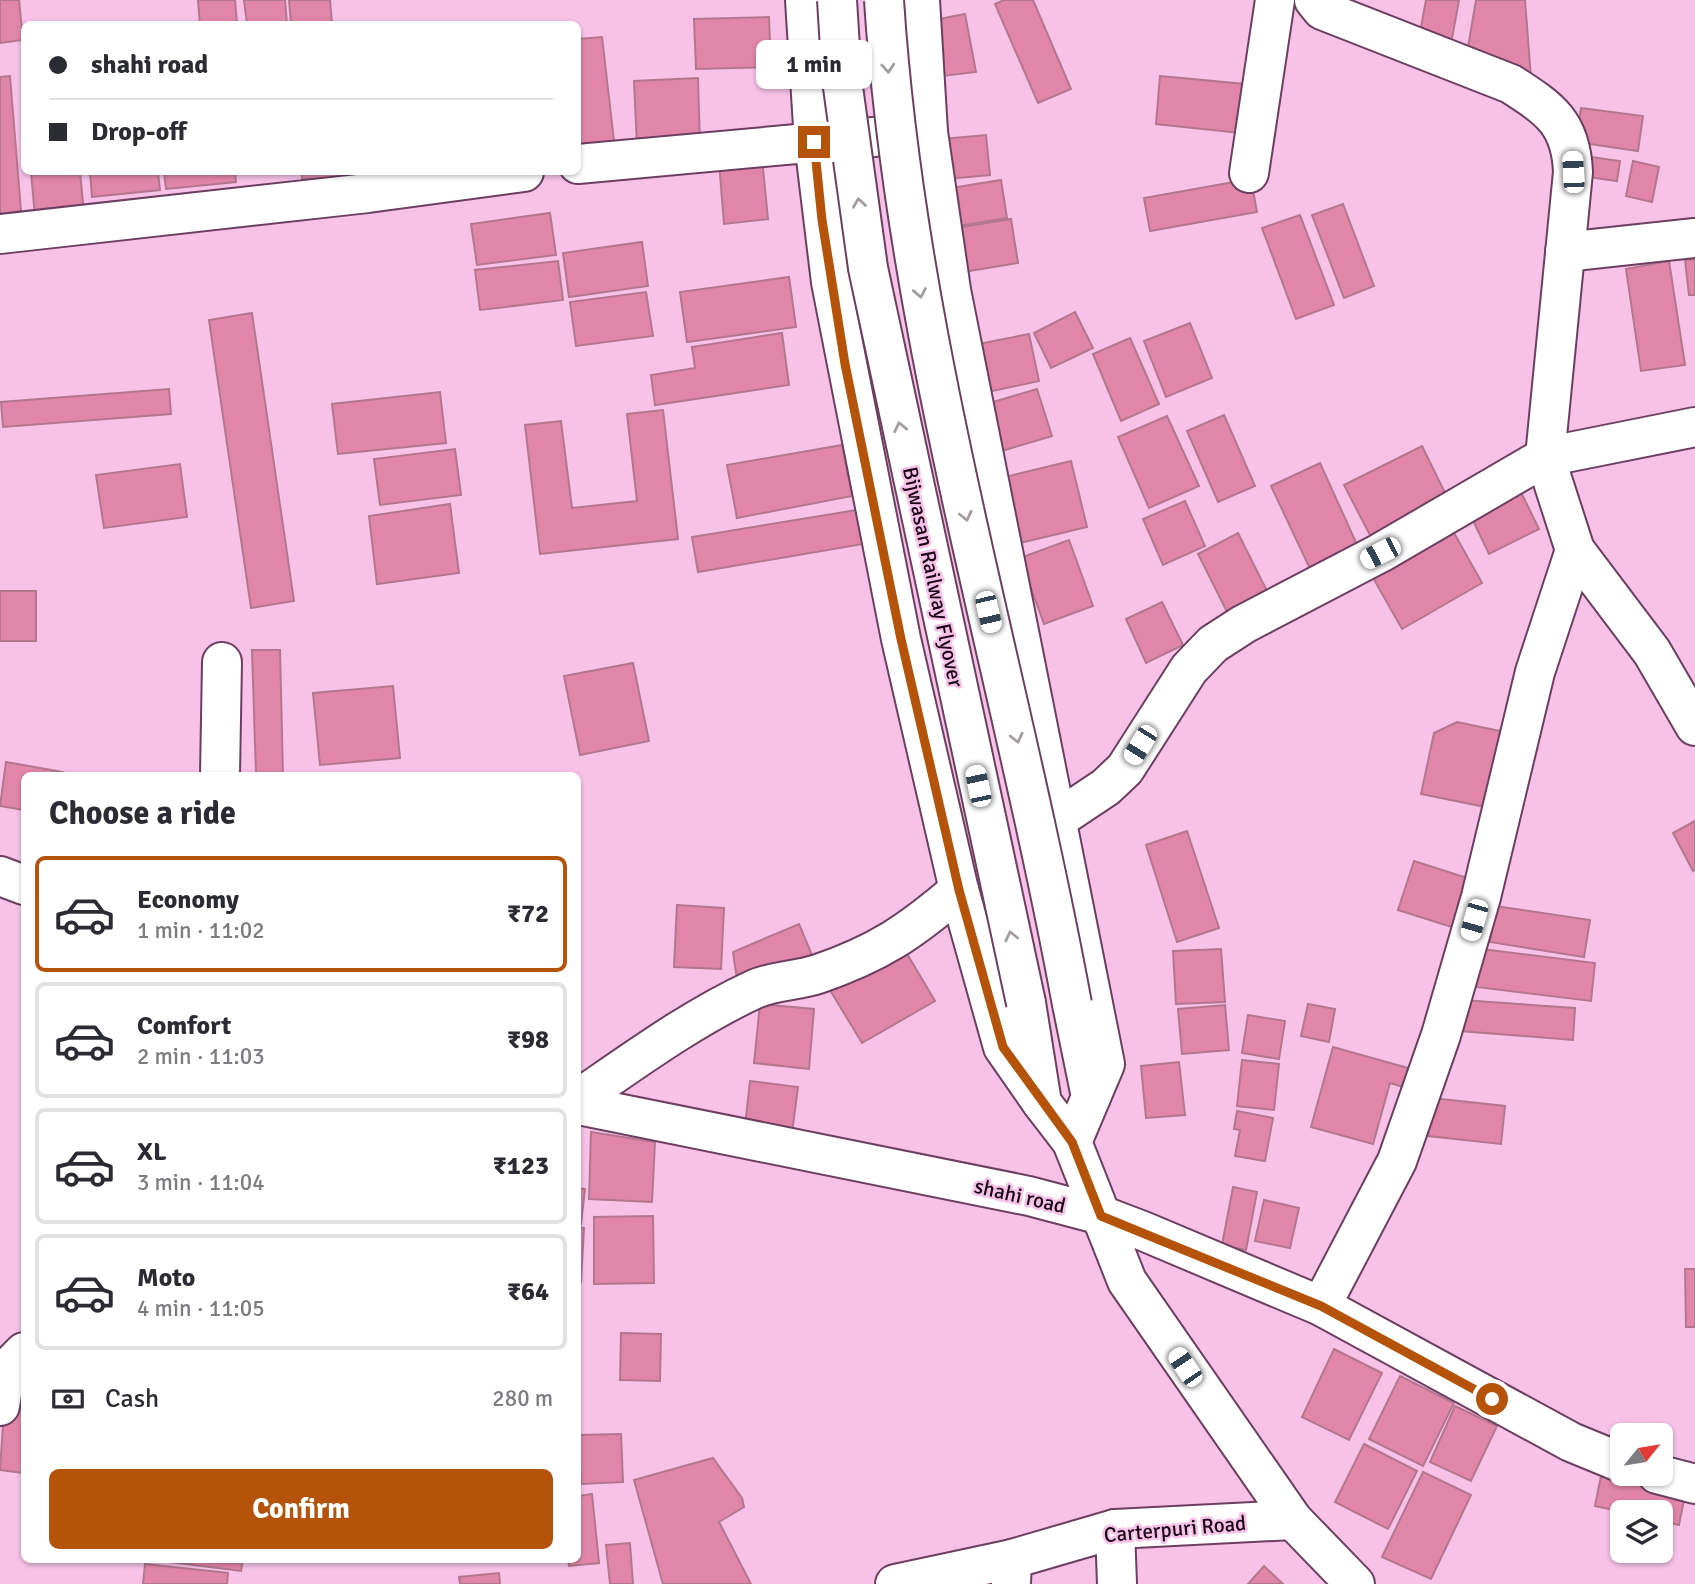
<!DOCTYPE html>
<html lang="en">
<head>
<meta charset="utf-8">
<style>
	body { margin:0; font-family:Signika,sans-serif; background:#f7f7f7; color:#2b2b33; height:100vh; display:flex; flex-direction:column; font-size:26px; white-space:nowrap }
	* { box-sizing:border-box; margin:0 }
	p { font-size:23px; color:#7c7c81 }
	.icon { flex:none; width:38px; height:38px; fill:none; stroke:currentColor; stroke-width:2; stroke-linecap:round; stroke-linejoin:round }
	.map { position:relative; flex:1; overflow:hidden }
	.side { position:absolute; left:21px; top:772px; width:560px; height:791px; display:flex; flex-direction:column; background:#fff; border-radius:10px; box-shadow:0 2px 5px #0004 }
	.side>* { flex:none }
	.guide { position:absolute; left:21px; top:21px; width:560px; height:154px; border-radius:10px; box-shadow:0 2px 5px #0004; display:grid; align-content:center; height:154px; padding:0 28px; background:#fff }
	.needle { width:46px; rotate:60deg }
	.buttons { position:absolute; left:1610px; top:1423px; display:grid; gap:14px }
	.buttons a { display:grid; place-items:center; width:63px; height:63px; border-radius:10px; background:#fff; box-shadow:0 2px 5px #0004; font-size:35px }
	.end { position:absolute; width:32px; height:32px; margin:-16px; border:9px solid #b45309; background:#fff; box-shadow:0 0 0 4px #fff }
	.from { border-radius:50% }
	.bubble { position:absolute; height:49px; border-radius:10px; background:#fff; box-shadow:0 2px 5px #0004; font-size:23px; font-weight:700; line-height:49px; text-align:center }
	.car { position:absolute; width:21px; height:42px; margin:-21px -10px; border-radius:9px; box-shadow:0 0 5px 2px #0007; background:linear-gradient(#fff 24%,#345 0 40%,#fff 0 76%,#345 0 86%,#fff 0) }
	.guide b { display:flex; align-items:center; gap:24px; height:66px; font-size:26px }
	.guide b+b { border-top:2px solid #e1e1e2 }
	.guide i { width:18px; height:18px; background:#2b2b33 }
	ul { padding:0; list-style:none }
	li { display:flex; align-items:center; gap:21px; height:116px; margin:0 14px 10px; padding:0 14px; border:4px solid #e1e1e2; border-radius:10px }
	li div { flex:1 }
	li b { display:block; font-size:26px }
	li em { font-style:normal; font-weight:700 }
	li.on { border-color:#b45309 }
	li>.icon { width:63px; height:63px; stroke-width:1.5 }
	h2 { padding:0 28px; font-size:32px; line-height:84px }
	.pay { display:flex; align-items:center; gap:18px; height:77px; padding:0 28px; font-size:26px }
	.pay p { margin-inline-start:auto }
	.button { display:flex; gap:14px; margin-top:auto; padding:14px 28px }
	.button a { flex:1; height:80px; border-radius:10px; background:#b45309; color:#fff; font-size:28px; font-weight:700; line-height:80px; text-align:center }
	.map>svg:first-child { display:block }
</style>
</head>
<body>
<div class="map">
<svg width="1695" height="1584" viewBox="0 0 1695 1584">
	<rect width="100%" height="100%" fill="#f7c1e8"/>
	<g fill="#e286a9" stroke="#b3778d" stroke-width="2">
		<polygon points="0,0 19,0 23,40 0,43"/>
		<polygon points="198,0 235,0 237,23 200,24"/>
		<polygon points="244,0 285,0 287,24 247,24"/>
		<polygon points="289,0 330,0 332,24 291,24"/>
		<polygon points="1004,0 1033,0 1071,89 1038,103 995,4"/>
		<polygon points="1426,0 1459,0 1451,44 1419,38"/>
		<polygon points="1476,0 1525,0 1531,78 1466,59"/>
		<polygon points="965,14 976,72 943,76 939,19"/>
		<polygon points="769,17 771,67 696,69 694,19"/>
		<polygon points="602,37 614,141 578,145 578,39"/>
		<polygon points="10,76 22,223 0,225 0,77"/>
		<polygon points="1160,76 1245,84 1240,133 1156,124"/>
		<polygon points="698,78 700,144 637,146 634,81"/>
		<polygon points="1581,108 1643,116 1638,151 1576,142"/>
		<polygon points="986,135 990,175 947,179 943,139"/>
		<polygon points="1584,156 1620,161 1617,181 1581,176"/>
		<polygon points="762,158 768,219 724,224 719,162"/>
		<polygon points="1633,161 1659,167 1652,202 1626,196"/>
		<polygon points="31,172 80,172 84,213 35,217"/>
		<polygon points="90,172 158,172 160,190 92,197"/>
		<polygon points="164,172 235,172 236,182 166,189"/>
		<polygon points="302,172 367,172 368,177 302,179"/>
		<polygon points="1251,179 1257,212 1150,231 1144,198"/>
		<polygon points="1001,180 1007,218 952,227 945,189"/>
		<polygon points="1343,204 1374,286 1344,298 1312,215"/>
		<polygon points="550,213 556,255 477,265 471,224"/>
		<polygon points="1300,215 1334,305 1296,319 1262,228"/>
		<polygon points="1011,219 1018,263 957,273 950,229"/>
		<polygon points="642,242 648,286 569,297 563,253"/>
		<polygon points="1695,259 1695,295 1689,295 1685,260"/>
		<polygon points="558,261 563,300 480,310 475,270"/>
		<polygon points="1669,261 1685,365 1641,371 1626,269"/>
		<polygon points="789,277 796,327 687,342 680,292"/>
		<polygon points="646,292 653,336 576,346 570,302"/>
		<polygon points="1075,312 1093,348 1051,368 1034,333"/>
		<polygon points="252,313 294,601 251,608 209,320"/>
		<polygon points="1190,323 1212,378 1166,397 1144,341"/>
		<polygon points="782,333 789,385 655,405 651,375 695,368 692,347"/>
		<polygon points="1029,334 1039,381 978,394 968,346"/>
		<polygon points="1130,338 1159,404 1121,421 1093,354"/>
		<polygon points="169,389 171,414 3,427 1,402"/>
		<polygon points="1037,389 1052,436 995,453 980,406"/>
		<polygon points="440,392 446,443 338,454 332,404"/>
		<polygon points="663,410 678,539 540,554 525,425 561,421 572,508 637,501 627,414"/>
		<polygon points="1224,415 1255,486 1218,502 1187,431"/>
		<polygon points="1167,416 1199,486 1149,508 1118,437"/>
		<polygon points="842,445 852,496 737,518 727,465"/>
		<polygon points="1422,446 1450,503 1373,541 1344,485"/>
		<polygon points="455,449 461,495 380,505 374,459"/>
		<polygon points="1071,461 1087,527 1020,543 1005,477"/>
		<polygon points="1320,463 1359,549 1311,571 1271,486"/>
		<polygon points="180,464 187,517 104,528 96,475"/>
		<polygon points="1517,484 1539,529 1489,554 1467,508"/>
		<polygon points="1185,501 1205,546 1163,565 1143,519"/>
		<polygon points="450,504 459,573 377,584 369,516"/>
		<polygon points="857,510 863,544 698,572 692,537"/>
		<polygon points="1449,524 1482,583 1402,629 1368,569"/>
		<polygon points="1238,533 1272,601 1232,622 1198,554"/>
		<polygon points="1069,540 1093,606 1044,624 1020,558"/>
		<rect x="0" y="591" width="36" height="50"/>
		<polygon points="1162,602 1183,645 1146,663 1126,619"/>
		<polygon points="252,650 280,650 283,775 256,775"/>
		<polygon points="633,663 649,741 580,755 564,676"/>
		<polygon points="393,686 400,758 320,765 313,693"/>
		<polygon points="1457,722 1505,732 1490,808 1421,794 1434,733"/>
		<polygon points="6,762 63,772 62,775 24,775 24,810 0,806"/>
		<polygon points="1695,821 1695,869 1693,871 1673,833"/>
		<polygon points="1187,831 1219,928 1177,942 1146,845"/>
		<polygon points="1414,861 1470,879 1455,928 1398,910"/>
		<polygon points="677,905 724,908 721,969 674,967"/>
		<polygon points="1495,906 1590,920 1584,957 1490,942"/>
		<polygon points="799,924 812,955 738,986 733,952"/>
		<polygon points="903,947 935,1001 862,1043 830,990"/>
		<polygon points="1221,949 1225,1002 1176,1004 1173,951"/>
		<polygon points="1481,949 1595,963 1591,1001 1476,987"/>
		<polygon points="1462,1000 1575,1008 1573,1040 1460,1031"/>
		<polygon points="760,1004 814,1009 809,1069 754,1063"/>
		<polygon points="1308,1004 1335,1009 1329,1042 1301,1036"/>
		<polygon points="1225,1005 1229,1050 1182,1054 1178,1009"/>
		<polygon points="1248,1015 1285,1021 1279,1059 1242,1053"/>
		<polygon points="1333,1047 1408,1068 1403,1087 1390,1083 1373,1144 1311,1127"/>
		<polygon points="1242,1060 1279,1064 1274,1110 1237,1106"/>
		<polygon points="1179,1062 1185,1115 1146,1118 1141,1066"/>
		<polygon points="750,1081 798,1087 791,1141 744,1135"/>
		<polygon points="1432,1098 1505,1106 1501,1144 1428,1136"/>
		<polygon points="1237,1111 1273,1118 1265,1161 1235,1156 1240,1130 1234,1129"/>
		<polygon points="591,1132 655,1142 652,1202 589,1199"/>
		<polygon points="1233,1187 1257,1192 1246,1250 1222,1245"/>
		<polygon points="578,1188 585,1189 581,1224 578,1224"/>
		<polygon points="1264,1200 1299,1208 1290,1248 1255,1241"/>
		<polygon points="653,1216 654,1283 594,1284 594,1217"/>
		<polygon points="578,1227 584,1228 581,1282 578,1282"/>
		<polygon points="1685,1269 1695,1269 1695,1327 1686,1327"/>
		<polygon points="621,1333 661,1334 660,1381 620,1380"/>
		<polygon points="1334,1349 1382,1373 1349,1440 1302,1417"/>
		<polygon points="1400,1376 1454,1403 1423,1466 1369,1439"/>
		<polygon points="6,1382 24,1384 24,1473 0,1470"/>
		<polygon points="1455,1406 1497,1426 1471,1481 1430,1462"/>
		<polygon points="621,1434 623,1482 581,1484 578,1435"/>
		<polygon points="1364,1444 1417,1471 1388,1529 1335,1502"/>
		<polygon points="713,1458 742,1498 744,1507 719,1522 751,1584 663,1584 634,1480"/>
		<polygon points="1423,1472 1471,1495 1431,1579 1382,1557"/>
		<polygon points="1601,1476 1685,1495 1679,1525 1661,1521 1661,1512 1622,1512 1595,1506"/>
		<polygon points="592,1494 599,1563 569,1566 568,1559 578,1559 578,1496"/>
		<polygon points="630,1543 633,1584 610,1584 606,1545"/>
		<polygon points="145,1559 243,1559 241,1571"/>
		<polygon points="145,1564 228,1573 227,1584 143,1584"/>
		<polygon points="1264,1566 1283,1584 1248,1584"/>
		<polygon points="499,1573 500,1584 460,1584 459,1577"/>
	</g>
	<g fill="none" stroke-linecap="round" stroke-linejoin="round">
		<defs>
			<g id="minor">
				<polyline points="805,0 814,142 831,282 901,639 959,890 1003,1047 1042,1103"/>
				<polyline points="920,0 928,132 951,290 1105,1064 1091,1097"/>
				<path d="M1314,0L1322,10L1511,84C1550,109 1571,123 1573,172L1545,457L1575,550L1652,652L1695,726"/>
				<polyline points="578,164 928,132"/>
				<polyline points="1249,173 1275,0"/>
				<polyline points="0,234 368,193 524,172"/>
				<polyline points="1565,252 1695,238"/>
				<polyline points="220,775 222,662"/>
				<polyline points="1058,819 1106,787 1125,769 1189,669 1213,644 1244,624 1380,553 1545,457 1695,427"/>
				<polyline points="0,876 24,885"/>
				<path d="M578,1099C635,1060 692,1018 755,989C776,980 797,981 818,974C879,953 910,932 959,890"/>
				<polyline points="578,1105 1029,1196 1101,1215 1143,1231 1321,1306 1571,1442 1622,1463"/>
				<polyline points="1321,1306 1397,1161 1441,1035 1481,897 1535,672 1575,550"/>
				<polyline points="0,1406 6,1370 24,1352"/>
				<polyline points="1657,1474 1695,1484"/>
				<polyline points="1115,1529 1117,1584"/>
				<polyline points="1011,1584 1012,1559"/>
			</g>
			<g id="major">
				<polyline points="1026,1003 1042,1103 1072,1142 1127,1281 1293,1520 1355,1584"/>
				<polyline points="1072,1004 1091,1097 1072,1142"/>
				<polyline points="895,1584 1012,1559 1115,1529 1293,1520"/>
			</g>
		</defs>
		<use href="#minor" stroke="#6c3f61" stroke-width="42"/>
		<use href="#major" stroke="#6c3f61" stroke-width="42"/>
		<use href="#minor" stroke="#fff" stroke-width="38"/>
		<use href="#major" stroke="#fff" stroke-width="38"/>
		<defs>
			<g id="major-bridge">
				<polyline points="837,0 842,80 868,268 1026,1003"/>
				<path d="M884,0C906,341 1010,669 1072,1004"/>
			</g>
		</defs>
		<use href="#major-bridge" stroke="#6c3f61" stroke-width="42" stroke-linecap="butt"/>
		<use href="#major-bridge" stroke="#fff" stroke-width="38"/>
	</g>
	<defs><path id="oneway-chevron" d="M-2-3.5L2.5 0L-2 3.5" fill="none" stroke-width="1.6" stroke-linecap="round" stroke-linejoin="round" transform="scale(1.75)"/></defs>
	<g stroke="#a39ca1">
		<use href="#oneway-chevron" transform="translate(888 68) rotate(86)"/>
		<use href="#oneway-chevron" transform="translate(859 203) rotate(-98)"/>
		<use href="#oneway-chevron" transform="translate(920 293) rotate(80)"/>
		<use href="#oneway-chevron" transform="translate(900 427) rotate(-102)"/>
		<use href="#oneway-chevron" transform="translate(966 516) rotate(77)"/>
		<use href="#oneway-chevron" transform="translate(1017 738) rotate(77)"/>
		<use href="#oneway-chevron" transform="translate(1011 936) rotate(-103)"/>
	</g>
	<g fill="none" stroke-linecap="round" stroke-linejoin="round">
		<polyline stroke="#b45309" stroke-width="9" points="814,142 822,220 845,364 901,639 959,890 1003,1047 1072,1142 1101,1216 1321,1306 1492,1399"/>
	</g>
	<g text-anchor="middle" stroke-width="5" stroke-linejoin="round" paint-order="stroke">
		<g font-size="21" fill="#190715" stroke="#f7c1e8">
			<text transform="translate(933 577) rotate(78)" y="7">Bijwasan Railway Flyover</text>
			<text transform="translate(1020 1196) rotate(13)" y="7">shahi road</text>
			<text transform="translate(1175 1529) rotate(-5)" y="7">Carterpuri Road</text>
		</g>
	</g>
</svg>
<div class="buttons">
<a><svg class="needle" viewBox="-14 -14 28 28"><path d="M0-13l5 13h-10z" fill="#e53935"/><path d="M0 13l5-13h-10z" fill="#7c7c81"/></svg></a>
<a><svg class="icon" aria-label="layers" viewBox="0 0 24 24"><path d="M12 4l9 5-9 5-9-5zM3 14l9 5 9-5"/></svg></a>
</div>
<i class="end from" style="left:1492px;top:1399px"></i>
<i class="end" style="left:814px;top:142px"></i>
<div class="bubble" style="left:756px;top:40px;width:116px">1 min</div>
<i class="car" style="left:1573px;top:172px;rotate:357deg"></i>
<i class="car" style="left:1380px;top:553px;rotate:243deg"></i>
<i class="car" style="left:988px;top:612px;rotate:167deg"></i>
<i class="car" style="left:1140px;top:745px;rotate:212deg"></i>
<i class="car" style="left:978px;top:786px;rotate:348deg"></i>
<i class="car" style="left:1474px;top:920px;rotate:196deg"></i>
<i class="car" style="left:1185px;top:1367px;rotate:326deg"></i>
<div class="guide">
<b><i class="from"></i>shahi road</b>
<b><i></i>Drop-off</b>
</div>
<section class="side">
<h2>Choose a ride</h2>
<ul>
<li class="on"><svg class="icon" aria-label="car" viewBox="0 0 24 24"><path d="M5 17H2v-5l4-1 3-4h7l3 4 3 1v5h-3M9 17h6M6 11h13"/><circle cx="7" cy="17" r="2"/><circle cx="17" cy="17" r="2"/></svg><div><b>Economy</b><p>1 min · 11:02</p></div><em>₹72</em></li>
<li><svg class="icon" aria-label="car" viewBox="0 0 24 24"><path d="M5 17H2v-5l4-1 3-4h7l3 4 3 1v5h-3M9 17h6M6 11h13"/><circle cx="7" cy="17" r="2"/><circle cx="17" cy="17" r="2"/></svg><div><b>Comfort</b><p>2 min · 11:03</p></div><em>₹98</em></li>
<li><svg class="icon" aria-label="car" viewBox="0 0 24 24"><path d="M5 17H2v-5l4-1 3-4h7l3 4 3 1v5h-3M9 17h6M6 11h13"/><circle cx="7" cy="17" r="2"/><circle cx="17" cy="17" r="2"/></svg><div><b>XL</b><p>3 min · 11:04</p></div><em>₹123</em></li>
<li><svg class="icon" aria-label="car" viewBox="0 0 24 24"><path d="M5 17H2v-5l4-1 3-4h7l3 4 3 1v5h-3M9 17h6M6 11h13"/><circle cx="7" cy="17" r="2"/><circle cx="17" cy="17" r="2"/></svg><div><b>Moto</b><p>4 min · 11:05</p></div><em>₹64</em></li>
</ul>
<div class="pay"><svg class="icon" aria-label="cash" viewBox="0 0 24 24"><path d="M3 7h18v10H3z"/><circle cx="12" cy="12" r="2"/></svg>Cash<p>280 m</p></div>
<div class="button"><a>Confirm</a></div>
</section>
</div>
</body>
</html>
